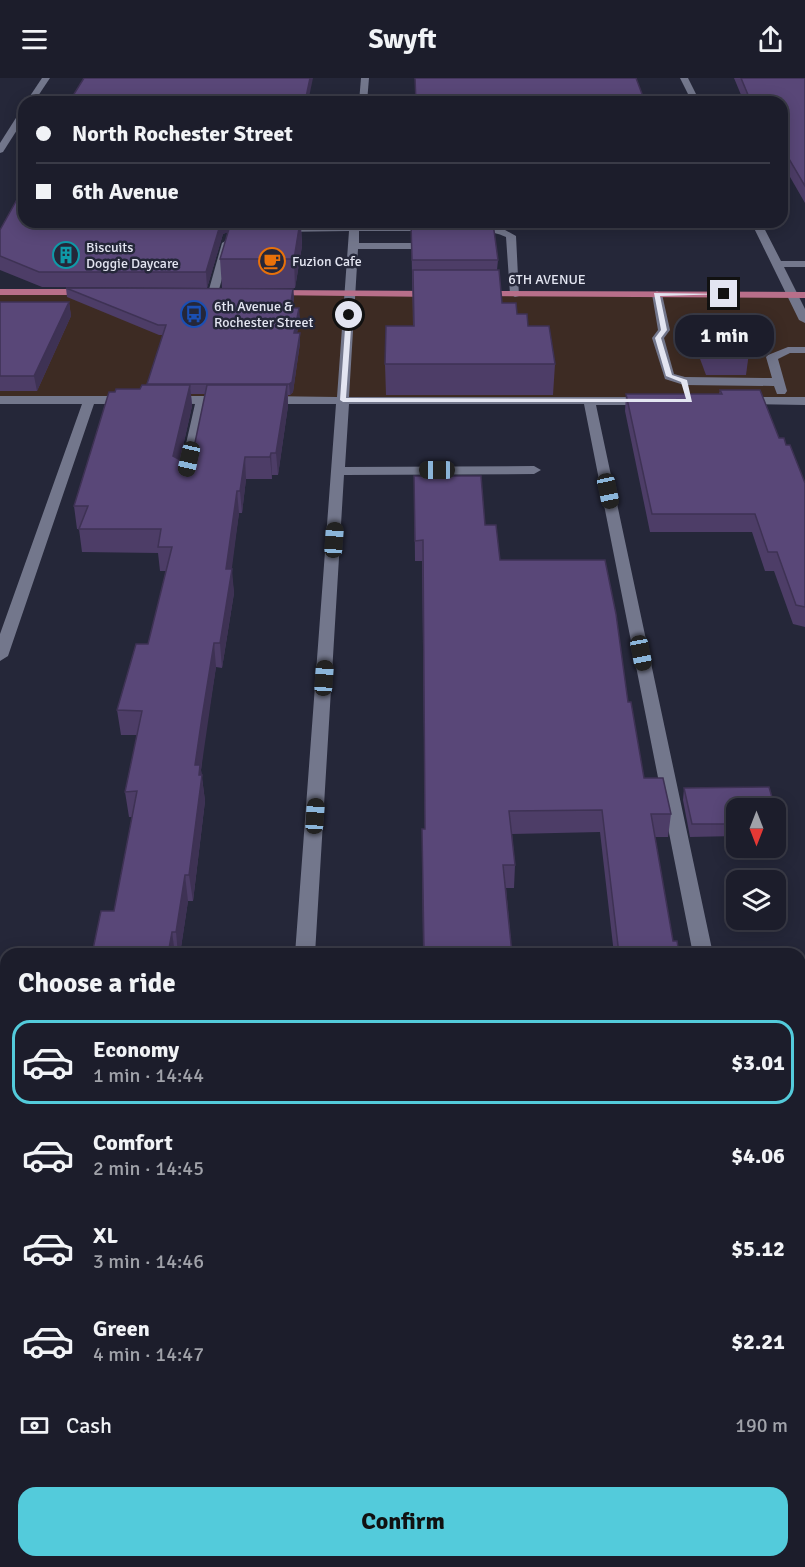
<!DOCTYPE html>
<html lang="en">
<head>
<meta charset="utf-8">
<style>
	body { margin:0; font-family:Signika,sans-serif; background:#252633; color:#f1f3f6; height:100vh; display:flex; flex-direction:column; font-size:22px; white-space:nowrap }
	* { box-sizing:border-box; margin:0 }
	p { font-size:20px; color:#a0a2a9 }
	.icon { flex:none; width:33px; height:33px; fill:none; stroke:currentColor; stroke-width:2; stroke-linecap:round; stroke-linejoin:round }
	.map { position:relative; flex:1; overflow:hidden }
	.side { position:absolute; left:0px; top:870px; width:806px; height:620px; display:flex; flex-direction:column; background:#1c1d2b; border-radius:18px 18px 0 0; box-shadow:0 3px 15px #0003,0 0 0 2px #3a3b47 }
	.side>* { flex:none }
	.banner { position:absolute; left:18px; top:18px; width:770px; height:132px; border-radius:18px; box-shadow:0 3px 15px #0003,0 0 0 2px #3a3b47; display:grid; align-content:center; height:132px; padding:0 18px; background:#1c1d2b }
	.needle { width:39px; rotate:180deg }
	.buttons { position:absolute; left:726px; top:720px; display:grid; gap:12px }
	.buttons a { display:grid; place-items:center; width:60px; height:60px; border-radius:12px; background:#1c1d2b; box-shadow:0 3px 15px #0003,0 0 0 2px #3a3b47; font-size:30px }
	.end { position:absolute; width:27px; height:27px; margin:-14px; border:8px solid #e3e5f1; background:#111; box-shadow:0 0 0 3px #111 }
	.from { border-radius:50% }
	.bubble { position:absolute; height:42px; border-radius:18px; background:#1c1d2b; box-shadow:0 3px 15px #0003,0 0 0 2px #3a3b47; font-size:20px; font-weight:700; line-height:42px; text-align:center }
	.car { position:absolute; width:18px; height:36px; margin:-18px -9px; border-radius:8px; box-shadow:0 0 4px 2px #0007; background:linear-gradient(#222 24%,#8ab4d8 0 40%,#222 0 76%,#8ab4d8 0 86%,#222 0) }
	.banner b { display:flex; align-items:center; gap:21px; height:57px; font-size:22px }
	.banner b+b { border-top:2px solid #3a3b47 }
	.banner i { width:15px; height:15px; background:#f1f3f6 }
	ul { padding:0; list-style:none }
	li { display:flex; align-items:center; gap:18px; height:84px; margin:0 12px 9px; padding:0 6px; border:3px solid transparent; border-radius:18px }
	li div { flex:1 }
	li b { display:block; font-size:22px }
	li em { font-style:normal; font-weight:700 }
	li.active { border-color:#53cbdb }
	li>.icon { width:54px; height:54px; stroke-width:1.5 }
	h2 { padding:0 18px; font-size:27px; line-height:72px }
	.pay { display:flex; align-items:center; gap:15px; height:66px; padding:0 18px; font-size:22px }
	.pay p { margin-inline-start:auto }
	.cta { display:flex; gap:12px; margin-top:auto; padding:12px 18px }
	.cta a { flex:1; height:69px; border-radius:18px; background:#53cbdb; color:#111; font-size:24px; font-weight:700; line-height:69px; text-align:center }
	header { display:flex; justify-content:space-between; align-items:center; height:78px; padding:0 18px; background:#1c1d2b; font-size:27px; font-weight:700 }
	.map>svg:first-child { display:block }
</style>
</head>
<body>
<header><svg class="icon" aria-label="menu" viewBox="0 0 24 24"><path d="M4 6h16M4 12h16M4 18h16"/></svg>Swyft<svg class="icon" aria-label="share" viewBox="0 0 24 24"><path d="M12 15V3M7 8l5-5 5 5M5 13v7h14v-7"/></svg></header>
<div class="map">
<svg width="805" height="1489" viewBox="0 0 805 1489">
	<rect width="100%" height="100%" fill="#252739"/>
	<polygon fill="#3d2b23" points="0,214 792,217 805,242 805,323 0,322"/>
	<g fill="none" stroke-linecap="round" stroke-linejoin="round">
		<g fill="#73778c" fill-rule="evenodd">
			<polygon points="42,0 50,0 34,24 26,24"/>
			<polygon points="361,0 369,0 367,24 359,24"/>
			<polygon points="680,0 688,0 700,24 692,24"/>
			<polygon points="21,32 24,32 24,41 3,74 0,75 0,65"/>
			<polygon points="350,144 360,144 360,148 437,147 442,150 437,153 359,153 359,165 435,165 440,168 435,171 358,171 349,319 650,319 656,323 650,327 596,327 713,876 693,876 584,326 349,326 345,389 534,388 541,392 534,396 344,397 315,876 295,876 336,326 264,326 258,322 264,318 337,319 349,153 278,154 273,151 278,148 350,148"/>
			<polygon points="751,144 761,144 781,183 805,183 805,189 784,189 805,231 805,245 799,242"/>
			<path d="M496,147L516,158L519,218L515,219L510,216L506,159C490,151 475,156 465,150L470,147Z"/>
			<polygon points="227,162 232,165 218,215 213,218 209,217 208,215 222,165"/>
			<polygon points="657,213 662,216 670,252 664,260 674,296 685,299 772,300 766,279 768,277 788,269 805,269 805,275 790,275 778,281 787,313 785,316 777,316 774,308 684,307 665,301 652,260 658,252 652,216"/>
			<polygon points="0,318 131,318 137,322 131,326 94,326 8,578 0,583 0,556 82,326 0,326"/>
			<polygon points="168,318 227,318 233,322 227,326 207,326 192,401 185,405 178,401 195,326 164,325 164,319"/>
			<polygon points="741,319 805,319 805,327 737,326 737,320"/>
			<polygon points="800,1331 805,1333 805,1382 800,1379"/>
			<rect x="0" y="1398" width="6" height="26"/>
			<rect x="800" y="1401" width="5" height="26"/>
		</g>
		<g fill="#b86f8a" fill-rule="evenodd">
			<polygon points="0,211 91,211 96,214 91,217 0,217"/>
			<polygon points="269,212 436,213 441,216 436,219 265,217 265,213"/>
			<polygon points="479,213 805,214 805,220 475,218 474,216"/>
		</g>
	</g>
	<g fill="#4d3d67" fill-rule="evenodd">
		<polygon points="734,0 805,0 805,125 782,85 782,24 744,24"/>
		<polygon points="24,144 301,144 302,168 295,210 222,210 220,181 228,154 223,156 207,210 42,209 0,192 0,152"/>
		<polygon points="417,144 490,144 498,182 497,192 502,225 517,236 528,248 555,286 553,317 386,317 385,286 413,248 411,145 417,145"/>
		<path d="M66,210L293,211L294,220L292,230L300,240L297,255H300V265L293,314L290,317H288V328L278,397H272V401H246L242,435H239L231,491L234,515L222,590L216,589L204,664L201,692L205,723L193,823H188L180,876H92L114,833L132,739H129L125,714L137,657H121L117,632L148,566L166,493H160L158,475L82,474L79,451H77L74,428L115,314L140,311L147,307L163,257H159L67,219ZM191,316H205L192,379L184,384L180,382L192,328Z"/>
		<polygon points="0,224 69,224 71,238 37,313 0,313"/>
		<polygon points="700,240 750,267 746,297 706,297 696,270"/>
		<polygon points="720,312 779,360 805,405 805,549 793,546 774,493 765,493 752,454 650,454 625,333 626,316 719,316"/>
		<polygon points="414,398 485,447 500,482 628,624 644,700 671,736 668,759 655,759 673,863 679,876 614,876 600,754 512,756 515,787 514,810 506,810 512,876 423,876 422,773 422,751 425,751 422,483 415,483"/>
		<polygon points="684,710 736,730 736,758 690,759 683,722"/>
		<polygon points="776,731 780,745 777,758 776,758"/>
		<rect x="0" y="1162" width="6" height="114"/>
	</g>
	<g fill="#3e3254">
		<polygon points="310,0 313,0 308,24 305,24"/>
		<polygon points="221,144 271,144 246,147 223,156 207,210 206,194"/>
		<polygon points="300,144 302,168 295,210 294,181"/>
		<polygon points="293,211 294,220 291,240 290,230"/>
		<polygon points="69,224 71,238 37,313 34,298"/>
		<polygon points="299,230 300,240 295,265 294,255"/>
		<polygon points="300,255 300,265 293,314 290,317 289,306"/>
		<polygon points="190,307 192,328 176,400 173,378"/>
		<polygon points="287,307 288,328 278,397 276,375"/>
		<polygon points="271,375 272,397 272,401 270,379"/>
		<polygon points="245,379 246,401 242,435 240,413"/>
		<polygon points="237,413 239,435 230,505 232,491 234,515 222,590 220,565 226,491"/>
		<polygon points="214,565 216,589 201,692 205,723 193,823 189,797 195,687 202,639"/>
		<polygon points="185,797 188,823 180,876 178,876 176,854"/>
		<polygon points="172,854 175,876 168,876"/>
	</g>
	<g fill="#594778" stroke="#3e3254" stroke-width="1.5">
		<polygon points="84,0 310,0 305,24 69,24"/>
		<polygon points="415,0 636,0 645,24 416,24"/>
		<polygon points="741,0 805,0 805,108 782,69 782,24 751,24"/>
		<polygon points="24,109 24,144 221,144 206,194 39,194 0,178 0,152"/>
		<polygon points="231,144 300,144 294,181 220,181"/>
		<polygon points="411,145 493,145 498,182 412,182"/>
		<polygon points="413,192 499,192 502,225 516,225 517,236 527,236 528,248 549,248 555,286 385,286 386,248 414,248"/>
		<polygon points="66,210 293,211 290,230 299,230 294,255 300,255 292,304 289,306 147,306 166,247 158,247"/>
		<polygon points="0,224 69,224 34,298 0,298"/>
		<polygon points="700,240 739,240 750,267 710,266"/>
		<polygon points="142,307 190,307 173,378 184,384 192,379 207,307 287,307 276,375 271,375 270,379 245,379 240,413 237,413 226,491 232,491 220,565 214,565 202,639 195,687 200,687 199,697 202,697 189,797 185,797 176,854 172,854 168,876 92,876 101,833 114,833 137,713 125,714 142,633 117,632 136,566 148,566 172,469 158,469 161,451 79,451 88,428 74,428 109,314 115,314 116,311 140,311"/>
		<polygon points="720,312 760,312 779,360 784,360 786,367 790,367 805,405 805,529 796,527 777,474 768,474 755,436 652,436 626,316 722,316"/>
		<polygon points="414,398 481,398 485,447 496,447 500,482 605,482 616,536 628,624 631,624 644,700 663,700 671,736 651,736 673,863 677,863 679,876 619,876 602,732 509,733 515,787 503,787 512,876 427,876 427,873 424,873 422,751 425,751 423,462 415,463"/>
		<polygon points="769,709 775,730 736,730 736,746 692,746 684,710"/>
		<polygon points="776,731 780,745 776,745"/>
		<polygon points="0,1162 6,1162 6,1249 0,1250"/>
	</g>
	<polygon fill="#e3e5f1" points="654,215 727,216 660,218 667,252 661,260 672,297 687,302 692,324 343,324 340,322 346,237 349,235 352,237 346,320 686,321 681,304 666,298 655,260 661,252"/>
	<defs>
		<symbol id="building-ring" viewBox="-11 -11 22 22"><circle r="9.5" fill="#252739" stroke="#0f9aa8" stroke-width="1.5"/><path d="M-4-6H4V6H1V3H-1V6H-4ZM-2.5-4.3h1.7v1.8h-1.7ZM.8-4.3h1.7v1.8H.8ZM-2.5-1h1.7V.8h-1.7ZM.8-1h1.7V.8H.8Z" fill="#0f9aa8"/></symbol>
		<symbol id="cafe-ring" viewBox="-11 -11 22 22"><circle r="9.5" fill="#252739" stroke="#e8710a" stroke-width="1.5"/><path d="M-5.5-4.5H6V0H3Q3 3.5 0 3.5H-2.5Q-5.5 3.5-5.5 0ZM3-3.2v2h1.7v-2ZM-6 4.5H4V6H-6Z" fill="#e8710a"/></symbol>
		<symbol id="bus-ring" viewBox="-11 -11 22 22"><circle r="9.5" fill="#252739" stroke="#1a4fb4" stroke-width="1.5"/><path d="M-5-6H5V4H4V6H2V4H-2V6H-4V4H-5ZM-3.5-4V0h7V-4ZM-3.5 1.2v1.5H-2V1.2ZM2 1.2v1.5H3.5V1.2Z" fill="#1a4fb4"/></symbol>
	</defs>
	<g fill-rule="evenodd">
		<use href="#building-ring" x="51" y="162" width="30" height="30"/>
		<use href="#cafe-ring" x="257" y="168" width="30" height="30"/>
		<use href="#bus-ring" x="179" y="221" width="30" height="30"/>
	</g>
	<g text-anchor="middle" stroke-width="5" stroke-linejoin="round" paint-order="stroke">
		<g font-size="14" fill="#e3e5f1" stroke="#252739" text-anchor="start">
			<text x="86" y="174">Biscuits<tspan x="86" dy="16">Doggie Daycare</tspan></text>
			<text x="292" y="188">Fuzion Cafe</text>
			<text x="214" y="233">6th Avenue &amp;<tspan x="214" dy="16">Rochester Street</tspan></text>
		</g>
		<g font-size="14" fill="#e3e5f1" stroke="#252739">
			<text x="547" y="206">6TH AVENUE</text>
		</g>
	</g>
</svg>
<div class="buttons">
<a><svg class="needle" viewBox="-14 -14 28 28"><path d="M0-13l5 13h-10z" fill="#e53935"/><path d="M0 13l5-13h-10z" fill="#a0a2a9"/></svg></a>
<a><svg class="icon" aria-label="layers" viewBox="0 0 24 24"><path d="M12 4l9 5-9 5-9-5zM3 14l9 5 9-5"/></svg></a>
</div>
<i class="end from" style="left:349px;top:237px"></i>
<i class="end" style="left:724px;top:216px"></i>
<div class="bubble" style="left:675px;top:237px;width:99px">1 min</div>
<i class="car" style="left:189px;top:381px;rotate:193deg"></i>
<i class="car" style="left:437px;top:392px;rotate:270deg"></i>
<i class="car" style="left:608px;top:413px;rotate:168deg"></i>
<i class="car" style="left:334px;top:462px;rotate:4deg"></i>
<i class="car" style="left:641px;top:575px;rotate:169deg"></i>
<i class="car" style="left:324px;top:600px;rotate:4deg"></i>
<i class="car" style="left:315px;top:738px;rotate:4deg"></i>
<div class="banner">
<b><i class="from"></i>North Rochester Street</b>
<b><i></i>6th Avenue</b>
</div>
<section class="side">
<h2>Choose a ride</h2>
<ul>
<li class="active"><svg class="icon" aria-label="car" viewBox="0 0 24 24"><path d="M5 17H2v-5l4-1 3-4h7l3 4 3 1v5h-3M9 17h6M6 11h13"/><circle cx="7" cy="17" r="2"/><circle cx="17" cy="17" r="2"/></svg><div><b>Economy</b><p>1 min · 14:44</p></div><em>$3.01</em></li>
<li><svg class="icon" aria-label="car" viewBox="0 0 24 24"><path d="M5 17H2v-5l4-1 3-4h7l3 4 3 1v5h-3M9 17h6M6 11h13"/><circle cx="7" cy="17" r="2"/><circle cx="17" cy="17" r="2"/></svg><div><b>Comfort</b><p>2 min · 14:45</p></div><em>$4.06</em></li>
<li><svg class="icon" aria-label="car" viewBox="0 0 24 24"><path d="M5 17H2v-5l4-1 3-4h7l3 4 3 1v5h-3M9 17h6M6 11h13"/><circle cx="7" cy="17" r="2"/><circle cx="17" cy="17" r="2"/></svg><div><b>XL</b><p>3 min · 14:46</p></div><em>$5.12</em></li>
<li><svg class="icon" aria-label="car" viewBox="0 0 24 24"><path d="M5 17H2v-5l4-1 3-4h7l3 4 3 1v5h-3M9 17h6M6 11h13"/><circle cx="7" cy="17" r="2"/><circle cx="17" cy="17" r="2"/></svg><div><b>Green</b><p>4 min · 14:47</p></div><em>$2.21</em></li>
</ul>
<div class="pay"><svg class="icon" aria-label="cash" viewBox="0 0 24 24"><path d="M3 7h18v10H3z"/><circle cx="12" cy="12" r="2"/></svg>Cash<p>190 m</p></div>
<div class="cta"><a>Confirm</a></div>
</section>
</div>
</body>
</html>
